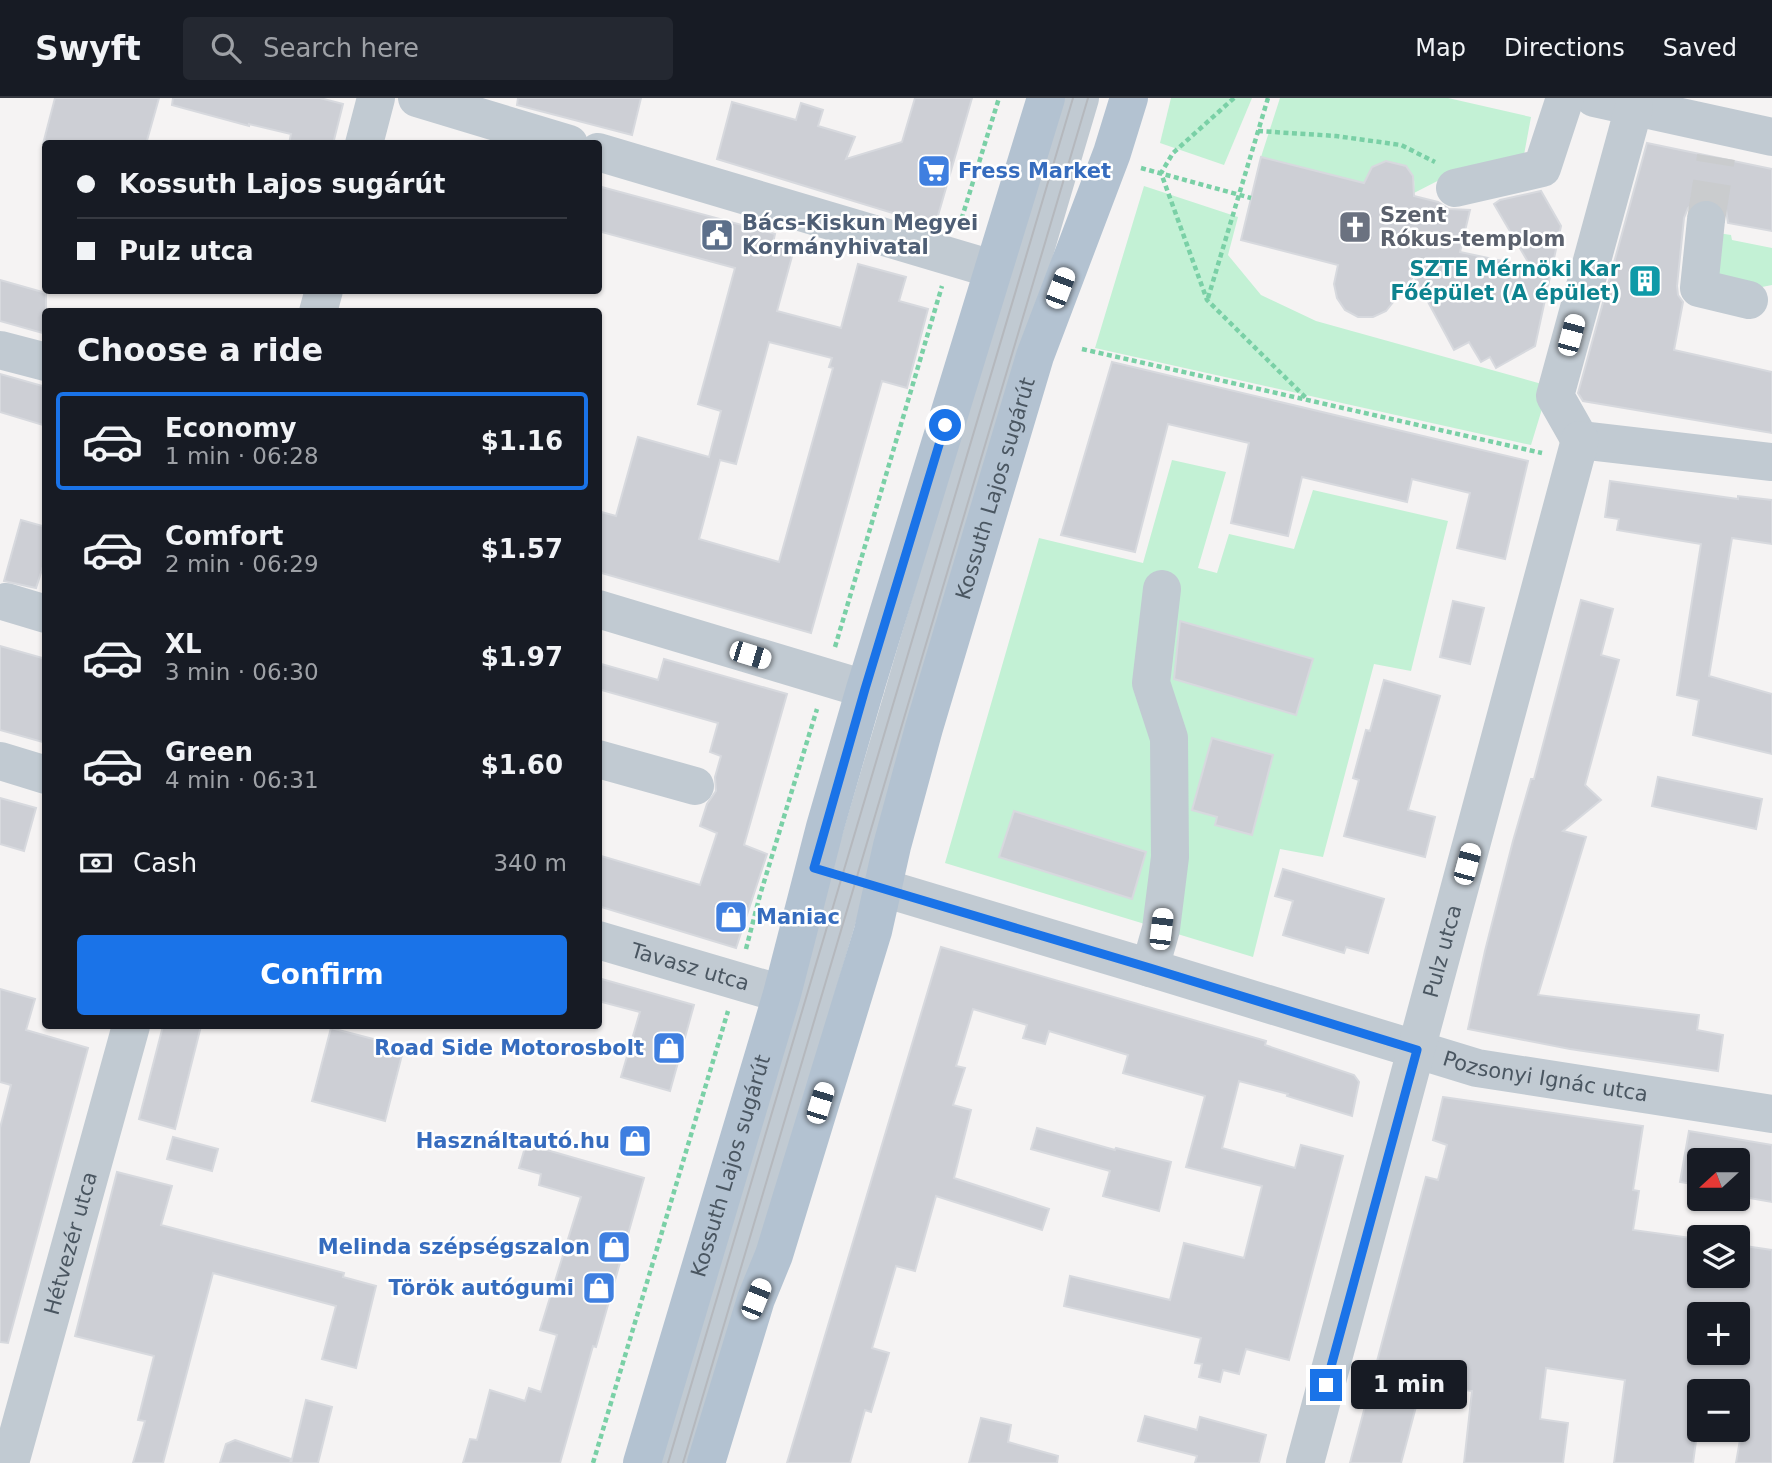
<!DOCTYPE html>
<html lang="en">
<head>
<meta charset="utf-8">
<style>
	body { margin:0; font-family:"DejaVu Sans",sans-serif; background:#242831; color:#f1f3f6; height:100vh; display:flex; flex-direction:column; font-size:26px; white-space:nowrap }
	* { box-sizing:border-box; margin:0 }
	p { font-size:23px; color:#9ea1a6 }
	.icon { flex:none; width:38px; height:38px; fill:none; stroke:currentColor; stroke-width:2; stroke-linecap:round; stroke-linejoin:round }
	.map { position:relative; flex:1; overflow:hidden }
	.sheet { position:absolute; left:42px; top:210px; width:560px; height:721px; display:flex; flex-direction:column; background:#171b24; border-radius:7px; box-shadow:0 2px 5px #0004 }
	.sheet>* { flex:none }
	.top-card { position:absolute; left:42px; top:42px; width:560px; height:154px; border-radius:7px; box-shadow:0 2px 5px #0004; display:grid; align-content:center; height:154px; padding:0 35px; background:#171b24 }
	.needle { width:46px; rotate:249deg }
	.controls { position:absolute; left:1687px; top:1050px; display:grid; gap:14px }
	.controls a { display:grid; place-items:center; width:63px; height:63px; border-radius:7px; background:#171b24; box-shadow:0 2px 5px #0004; font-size:35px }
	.end { position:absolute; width:32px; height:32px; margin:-16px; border:9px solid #1a73e8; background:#fff; box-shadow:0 0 0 4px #fff }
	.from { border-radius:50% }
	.bubble { position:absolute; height:49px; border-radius:7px; background:#171b24; box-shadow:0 2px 5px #0004; font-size:23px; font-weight:600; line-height:49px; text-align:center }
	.car { position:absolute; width:21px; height:42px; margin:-21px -10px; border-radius:9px; box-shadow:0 0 5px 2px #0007; background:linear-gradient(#fff 24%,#345 0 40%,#fff 0 76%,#345 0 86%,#fff 0) }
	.top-card b { display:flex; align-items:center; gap:24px; height:66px; font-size:26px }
	.top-card b+b { border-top:2px solid #363941 }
	.top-card i { width:18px; height:18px; background:#f1f3f6 }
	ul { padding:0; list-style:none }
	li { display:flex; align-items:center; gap:21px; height:98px; margin:0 14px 10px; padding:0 21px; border:4px solid transparent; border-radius:7px }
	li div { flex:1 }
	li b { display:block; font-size:26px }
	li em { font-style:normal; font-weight:600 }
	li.current { border-color:#1a73e8 }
	li>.icon { width:63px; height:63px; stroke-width:1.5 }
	h2 { padding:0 35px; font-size:32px; line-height:84px }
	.pay { display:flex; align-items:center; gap:18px; height:77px; padding:0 35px; font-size:26px }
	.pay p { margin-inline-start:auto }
	.primary-button { display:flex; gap:14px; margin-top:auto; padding:14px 35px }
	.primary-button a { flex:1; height:80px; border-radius:7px; background:#1a73e8; color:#fff; font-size:28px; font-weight:600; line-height:80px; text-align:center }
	header { display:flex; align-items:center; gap:42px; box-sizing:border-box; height:98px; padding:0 35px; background:#171b24; border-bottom:2px solid #363941 }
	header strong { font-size:33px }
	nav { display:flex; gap:38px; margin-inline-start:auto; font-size:24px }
	.search { width:490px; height:63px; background:#242831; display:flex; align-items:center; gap:18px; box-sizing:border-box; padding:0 24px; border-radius:7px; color:#9ea1a6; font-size:26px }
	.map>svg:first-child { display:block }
</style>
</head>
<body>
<header>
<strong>Swyft</strong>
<div class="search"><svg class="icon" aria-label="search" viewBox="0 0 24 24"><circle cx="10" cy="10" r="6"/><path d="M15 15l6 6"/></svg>Search here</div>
<nav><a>Map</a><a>Directions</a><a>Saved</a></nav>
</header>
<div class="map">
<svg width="1772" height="1365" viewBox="0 0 1772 1365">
	<rect width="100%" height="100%" fill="#f5f3f3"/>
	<g fill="#c3f1d5">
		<polygon points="1171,0 1252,0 1224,67 1160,45"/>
		<path d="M1280,0H1448L1531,19L1521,73L1455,74L1414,95C1414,90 1415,82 1413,78C1406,61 1385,63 1372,69L1364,85L1261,59Z"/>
		<polygon points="1144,88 1238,119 1228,157 1261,197 1316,223 1549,288 1531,347 1095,250"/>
		<polygon points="1712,134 1731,137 1732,142 1772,150 1772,187 1762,189 1716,178"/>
		<polygon points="1172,362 1226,374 1198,470 1217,475 1229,436 1294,451 1313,392 1448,423 1411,573 1374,566 1323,759 1280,751 1253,859 945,765 1039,440 1143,465"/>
	</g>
	<g fill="#cdcfd5" stroke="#d7d9de" stroke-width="2" fill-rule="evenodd">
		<polygon points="55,0 159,0 146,46 43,46"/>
		<polygon points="173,0 320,0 343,6 333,46 289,46 291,36 249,26 249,28 172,7"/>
		<polygon points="518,0 641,0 632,37 517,7"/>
		<polygon points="915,0 972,0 935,128 717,61 732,4 796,22 801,5 823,12 818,28 855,39 846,61 902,44"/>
		<polygon points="1647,45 1772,71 1772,133 1728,125 1726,112 1719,105 1709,100 1698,102 1688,110 1684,120 1677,188 1678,197 1683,204 1674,252 1772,274 1772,335 1583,303 1578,295"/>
		<polygon points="1261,59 1364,85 1372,69 1386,63 1406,68 1413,78 1414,98 1438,104 1449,111 1470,112 1460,154 1531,169 1494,106 1500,102 1541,93 1561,128 1535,248 1496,270 1490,259 1481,264 1469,244 1454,252 1414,178 1386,213 1373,219 1358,219 1345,212 1337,200 1334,186 1338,167 1241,142"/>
		<path d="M598,88L775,136L773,145L794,151L777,213L841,230L858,166L906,179L899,203L928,211L907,290L882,283L811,535L598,474V413L616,418L638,339L709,359L721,313L698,306L735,170L598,133ZM769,244L832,260L829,269L833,270L779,464L699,441L720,362L736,366Z"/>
		<polygon points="0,182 46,195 46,236 0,223"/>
		<polygon points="1112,264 1528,363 1505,461 1457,450 1470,395 1412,381 1407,404 1302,379 1288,438 1231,425 1249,345 1168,326 1135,454 1061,437"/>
		<polygon points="0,276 46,289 46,328 0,314"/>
		<polygon points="1610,383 1738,401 1738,398 1772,402 1772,446 1732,440 1709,578 1772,596 1772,656 1693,637 1699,602 1677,597 1701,446 1617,432 1619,421 1605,419"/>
		<polygon points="21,422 46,429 46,459 36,490 4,483"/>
		<polygon points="1581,502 1613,511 1601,557 1619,562 1585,687 1601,702 1563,733 1586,739 1538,897 1699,917 1697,932 1723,937 1718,973 1570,951 1468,931 1485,853 1513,743 1531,681 1534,681"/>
		<polygon points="1453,503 1484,510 1470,566 1440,559"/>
		<polygon points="1180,523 1313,561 1296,617 1174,581"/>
		<polygon points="0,548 46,561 46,645 0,632"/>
		<polygon points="664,561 787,596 744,747 767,756 736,850 598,808 598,757 700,787 717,735 700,728 707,706 716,693 715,679 721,658 710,654 718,625 598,591 598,565 658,582"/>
		<polygon points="1384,582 1440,598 1408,712 1435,719 1425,759 1344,738 1359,682 1353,680 1366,632 1370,633"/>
		<polygon points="1212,640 1273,657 1252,737 1215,727 1217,719 1192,712"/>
		<polygon points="1658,679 1762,701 1756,731 1652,708"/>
		<polygon points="0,700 36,710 24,753 0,746"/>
		<polygon points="1014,713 1146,754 1132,801 999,759"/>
		<polygon points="1283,771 1384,801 1368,855 1346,849 1344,855 1283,837 1293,803 1275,798"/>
		<polygon points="941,849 1266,943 1265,947 1354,977 1359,984 1352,1018 1287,998 1288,996 1239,983 1222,1050 1295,1070 1301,1047 1343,1058 1289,1262 1246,1251 1239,1276 1223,1272 1220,1284 1199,1279 1202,1266 1195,1265 1201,1240 1064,1208 1070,1178 1170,1202 1184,1145 1244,1160 1262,1088 1186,1069 1205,998 1123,975 1128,957 1049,933 1045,946 1023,940 1027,927 973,911 956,968 965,970 953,1007 971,1012 954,1080 1049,1111 1042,1132 936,1098 915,1173 896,1168 872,1250 889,1255 871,1314 865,1312 850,1365 787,1365"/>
		<polygon points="598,880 694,907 670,993 621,979 640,914 598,903"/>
		<polygon points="0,891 35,901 26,932 88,950 8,1245 0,1244 0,1030 11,987 0,984"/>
		<polygon points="163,928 201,928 175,1031 139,1021"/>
		<polygon points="331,930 404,949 385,1023 312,1003"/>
		<path d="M1443,999L1643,1028L1633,1092L1639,1093L1633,1132L1699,1141V1178H1738V1147L1772,1152V1365H1736L1747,1301L1738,1299V1293H1699V1321L1693,1365H1614L1625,1282L1546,1270L1540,1321L1568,1325L1563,1365H1464L1472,1293L1422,1286L1401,1365H1350L1426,1079L1438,1082L1447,1047L1433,1042ZM1699,1216H1738V1255H1699Z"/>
		<polygon points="1037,1030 1115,1052 1116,1050 1171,1064 1159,1113 1103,1098 1110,1073 1031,1051"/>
		<polygon points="1689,1033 1772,1047 1772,1104 1738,1098 1738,1062 1699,1062 1699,1087 1680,1084"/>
		<polygon points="173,1039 218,1051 212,1073 167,1061"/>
		<polygon points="526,1046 644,1080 596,1249 593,1248 560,1365 463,1365 470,1341 477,1342 490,1292 525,1303 529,1290 541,1294 557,1237 540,1232 581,1099 539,1087 541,1076 519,1070"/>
		<polygon points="117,1074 172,1088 161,1127 344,1175 343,1179 376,1188 356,1270 322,1261 336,1208 213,1175 163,1365 133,1365 145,1323 138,1322 154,1258 75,1238"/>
		<polygon points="306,1302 332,1309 318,1365 291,1365"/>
		<polygon points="1145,1318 1197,1332 1200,1319 1266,1337 1259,1365 1195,1365 1197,1358 1138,1343"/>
		<polygon points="981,1320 1011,1327 1008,1344 1058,1358 1057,1365 969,1365"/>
		<polygon points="235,1342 291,1361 290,1365 220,1365 226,1346"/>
	</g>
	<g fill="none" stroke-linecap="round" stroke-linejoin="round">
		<polyline stroke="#caccce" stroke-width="38" stroke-dasharray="38 19" stroke-linecap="butt" points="1706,122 1716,59"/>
		<g stroke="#7ad0a6" stroke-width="4.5" stroke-dasharray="5 3.5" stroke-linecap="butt">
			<polyline points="1234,0 1173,55 1161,75 1207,202 1307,301"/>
			<polyline points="1258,33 1336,38 1401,47 1435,64"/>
			<polyline points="1141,70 1251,100"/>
			<polyline points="959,129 999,0"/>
			<polyline points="1208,200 1268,0"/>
			<polyline points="1082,251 1542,355"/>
			<polyline points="835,549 942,188"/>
			<polyline points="746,851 760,797 817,611"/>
			<polyline points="593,1365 728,913"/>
		</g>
		<g stroke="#c1cad2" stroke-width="38">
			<polyline points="417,0 569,46"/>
			<polyline points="1594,0 1772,39"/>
			<polyline points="364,46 376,0"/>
			<polyline points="598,54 992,171"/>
			<polyline points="1455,90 1542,70 1565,0"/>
			<polyline points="1706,122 1699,190 1749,202"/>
			<polyline points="318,214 324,192"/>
			<polyline points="0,252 46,264"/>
			<polyline points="1580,342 1555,298 1634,9"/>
			<polyline points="1580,342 1772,364"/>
			<polyline points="6,504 46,516"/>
			<polyline points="598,511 865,591"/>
			<polyline points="598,661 695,688"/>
			<polyline points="0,663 46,677"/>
			<path id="s1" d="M850,780L1150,870L1477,970L1772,1016"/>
			<path id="s2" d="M598,842L782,896"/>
			<polyline points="1150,870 1161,831 1170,759 1169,640 1151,585 1162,491"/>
			<path id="s3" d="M10,1365L131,928"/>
			<polyline points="676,1365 1080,0"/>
			<path id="s4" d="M1305,1365L1580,342"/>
		</g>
		<g stroke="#b3c2d1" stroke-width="38">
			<path id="s5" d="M642,1365L782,896L825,729L865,591L1046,0"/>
			<path id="s6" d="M706,1365L756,1201L774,1157L873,833L892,748L924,630L1035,258L1112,55L1129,0"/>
		</g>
		<g stroke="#b5b8bd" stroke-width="2">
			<polyline points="668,1365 1073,0"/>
			<polyline points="683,1365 1088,0"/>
		</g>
	</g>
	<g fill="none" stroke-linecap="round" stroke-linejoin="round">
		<polyline stroke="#1a73e8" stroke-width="9" points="945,327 865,591 814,770 1150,870 1417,952 1326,1287"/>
	</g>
	<defs>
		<symbol id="supermarket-square" viewBox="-11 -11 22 22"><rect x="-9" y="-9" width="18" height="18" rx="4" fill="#3f7fe0" stroke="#fff"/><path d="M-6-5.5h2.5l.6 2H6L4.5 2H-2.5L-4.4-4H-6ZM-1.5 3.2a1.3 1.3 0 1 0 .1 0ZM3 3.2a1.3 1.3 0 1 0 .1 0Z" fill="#fff"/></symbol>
		<symbol id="church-square" viewBox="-11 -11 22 22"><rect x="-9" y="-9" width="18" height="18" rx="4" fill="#6b7280" stroke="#fff"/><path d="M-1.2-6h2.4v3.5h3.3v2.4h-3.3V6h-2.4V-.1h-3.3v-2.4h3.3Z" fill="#fff"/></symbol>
		<symbol id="civic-square" viewBox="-11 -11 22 22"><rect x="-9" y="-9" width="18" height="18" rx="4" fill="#5c6f8a" stroke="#fff"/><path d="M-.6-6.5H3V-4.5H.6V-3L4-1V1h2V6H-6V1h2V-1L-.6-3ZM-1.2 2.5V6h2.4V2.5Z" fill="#fff"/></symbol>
		<symbol id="building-square" viewBox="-11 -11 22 22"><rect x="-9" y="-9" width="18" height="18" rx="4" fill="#0f9aa8" stroke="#fff"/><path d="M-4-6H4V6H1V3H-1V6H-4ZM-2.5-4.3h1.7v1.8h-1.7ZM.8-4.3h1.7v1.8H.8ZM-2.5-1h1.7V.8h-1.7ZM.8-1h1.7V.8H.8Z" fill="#fff"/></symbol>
		<symbol id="shop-square" viewBox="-11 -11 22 22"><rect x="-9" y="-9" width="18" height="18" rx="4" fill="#3f7fe0" stroke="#fff"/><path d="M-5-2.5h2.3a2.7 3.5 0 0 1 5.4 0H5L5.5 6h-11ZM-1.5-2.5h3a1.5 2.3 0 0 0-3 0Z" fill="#fff"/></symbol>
	</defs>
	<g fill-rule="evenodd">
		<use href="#supermarket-square" x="915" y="54" width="38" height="38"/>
		<use href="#church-square" x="1336" y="110" width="38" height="38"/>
		<use href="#civic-square" x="698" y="118" width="38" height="38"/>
		<use href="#building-square" x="1626" y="164" width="38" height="38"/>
		<use href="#shop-square" x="712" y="800" width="38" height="38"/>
		<use href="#shop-square" x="650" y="931" width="38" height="38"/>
		<use href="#shop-square" x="616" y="1024" width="38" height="38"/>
		<use href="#shop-square" x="595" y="1130" width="38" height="38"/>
		<use href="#shop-square" x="580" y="1171" width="38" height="38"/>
	</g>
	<g text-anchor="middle" stroke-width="5" stroke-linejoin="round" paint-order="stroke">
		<g font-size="21" font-weight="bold" fill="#366cbe" stroke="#fff" text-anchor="end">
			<text x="958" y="80" text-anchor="start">Fress Market</text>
			<text x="756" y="826" text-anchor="start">Maniac</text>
			<text x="644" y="957">Road Side Motorosbolt</text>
			<text x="610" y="1050">Használtautó.hu</text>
			<text x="590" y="1156">Melinda szépségszalon</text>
			<text x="574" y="1197">Török autógumi</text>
		</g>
		<g font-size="21" font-weight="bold" fill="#5b616d" stroke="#fff" text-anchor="start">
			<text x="1380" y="124">Szent<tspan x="1380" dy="24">Rókus-templom</tspan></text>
		</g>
		<g font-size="21" font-weight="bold" fill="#4e5e75" stroke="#fff" text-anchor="start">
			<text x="742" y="132">Bács-Kiskun Megyei<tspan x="742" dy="24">Kormányhivatal</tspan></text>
		</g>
		<g font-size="21" font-weight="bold" fill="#0d838f" stroke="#fff" text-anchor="end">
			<text x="1620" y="178">SZTE Mérnöki Kar<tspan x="1620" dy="24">Főépület (A épület)</tspan></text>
		</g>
		<g font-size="21" fill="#4a5661" stroke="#fff">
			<text dy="7" stroke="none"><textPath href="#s6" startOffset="1017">Kossuth Lajos sugárút</textPath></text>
			<text dy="7" stroke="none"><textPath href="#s4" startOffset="530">Pulz utca</textPath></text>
			<text dy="7" stroke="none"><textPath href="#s2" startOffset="96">Tavasz utca</textPath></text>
			<text dy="7" stroke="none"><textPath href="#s1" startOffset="724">Pozsonyi Ignác utca</textPath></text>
			<text dy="7" stroke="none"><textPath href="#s5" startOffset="310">Kossuth Lajos sugárút</textPath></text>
			<text dy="7" stroke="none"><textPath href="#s3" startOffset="228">Hétvezér utca</textPath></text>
		</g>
	</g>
</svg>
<div class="controls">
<a><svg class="needle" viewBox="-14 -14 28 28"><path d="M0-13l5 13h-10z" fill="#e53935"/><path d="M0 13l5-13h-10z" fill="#9ea1a6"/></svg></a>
<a><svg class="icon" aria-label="layers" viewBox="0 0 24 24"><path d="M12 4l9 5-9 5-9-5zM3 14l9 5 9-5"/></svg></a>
<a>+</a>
<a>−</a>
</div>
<i class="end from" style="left:945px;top:327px"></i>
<i class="end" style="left:1326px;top:1287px"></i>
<div class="bubble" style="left:1351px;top:1262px;width:116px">1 min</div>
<i class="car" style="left:1060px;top:190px;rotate:21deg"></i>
<i class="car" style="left:1571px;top:237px;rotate:15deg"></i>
<i class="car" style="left:750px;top:557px;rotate:107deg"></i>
<i class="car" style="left:1467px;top:766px;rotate:15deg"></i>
<i class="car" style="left:1161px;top:831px;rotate:7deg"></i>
<i class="car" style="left:820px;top:1005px;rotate:17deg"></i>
<i class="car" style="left:756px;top:1201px;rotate:22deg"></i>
<div class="top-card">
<b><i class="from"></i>Kossuth Lajos sugárút</b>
<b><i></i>Pulz utca</b>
</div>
<section class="sheet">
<h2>Choose a ride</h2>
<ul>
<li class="current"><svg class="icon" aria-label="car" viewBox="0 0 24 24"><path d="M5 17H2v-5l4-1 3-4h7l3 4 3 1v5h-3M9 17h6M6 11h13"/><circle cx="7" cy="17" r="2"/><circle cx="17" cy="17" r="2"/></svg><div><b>Economy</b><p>1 min · 06:28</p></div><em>$1.16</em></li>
<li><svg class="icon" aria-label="car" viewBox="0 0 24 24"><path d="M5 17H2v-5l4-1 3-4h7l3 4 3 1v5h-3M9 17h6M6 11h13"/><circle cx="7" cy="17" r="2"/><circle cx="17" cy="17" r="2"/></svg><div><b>Comfort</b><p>2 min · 06:29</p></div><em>$1.57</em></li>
<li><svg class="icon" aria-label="car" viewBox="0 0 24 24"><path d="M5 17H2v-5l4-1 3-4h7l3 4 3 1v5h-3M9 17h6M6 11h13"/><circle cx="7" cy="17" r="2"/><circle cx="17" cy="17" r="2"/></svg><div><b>XL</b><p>3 min · 06:30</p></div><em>$1.97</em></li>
<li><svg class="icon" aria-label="car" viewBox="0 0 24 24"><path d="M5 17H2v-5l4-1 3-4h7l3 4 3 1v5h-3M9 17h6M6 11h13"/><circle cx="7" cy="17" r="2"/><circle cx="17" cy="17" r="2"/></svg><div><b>Green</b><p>4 min · 06:31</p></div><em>$1.60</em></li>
</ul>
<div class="pay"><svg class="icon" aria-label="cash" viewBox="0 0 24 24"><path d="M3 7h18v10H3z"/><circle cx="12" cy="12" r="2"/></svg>Cash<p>340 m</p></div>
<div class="primary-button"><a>Confirm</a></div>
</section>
</div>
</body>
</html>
